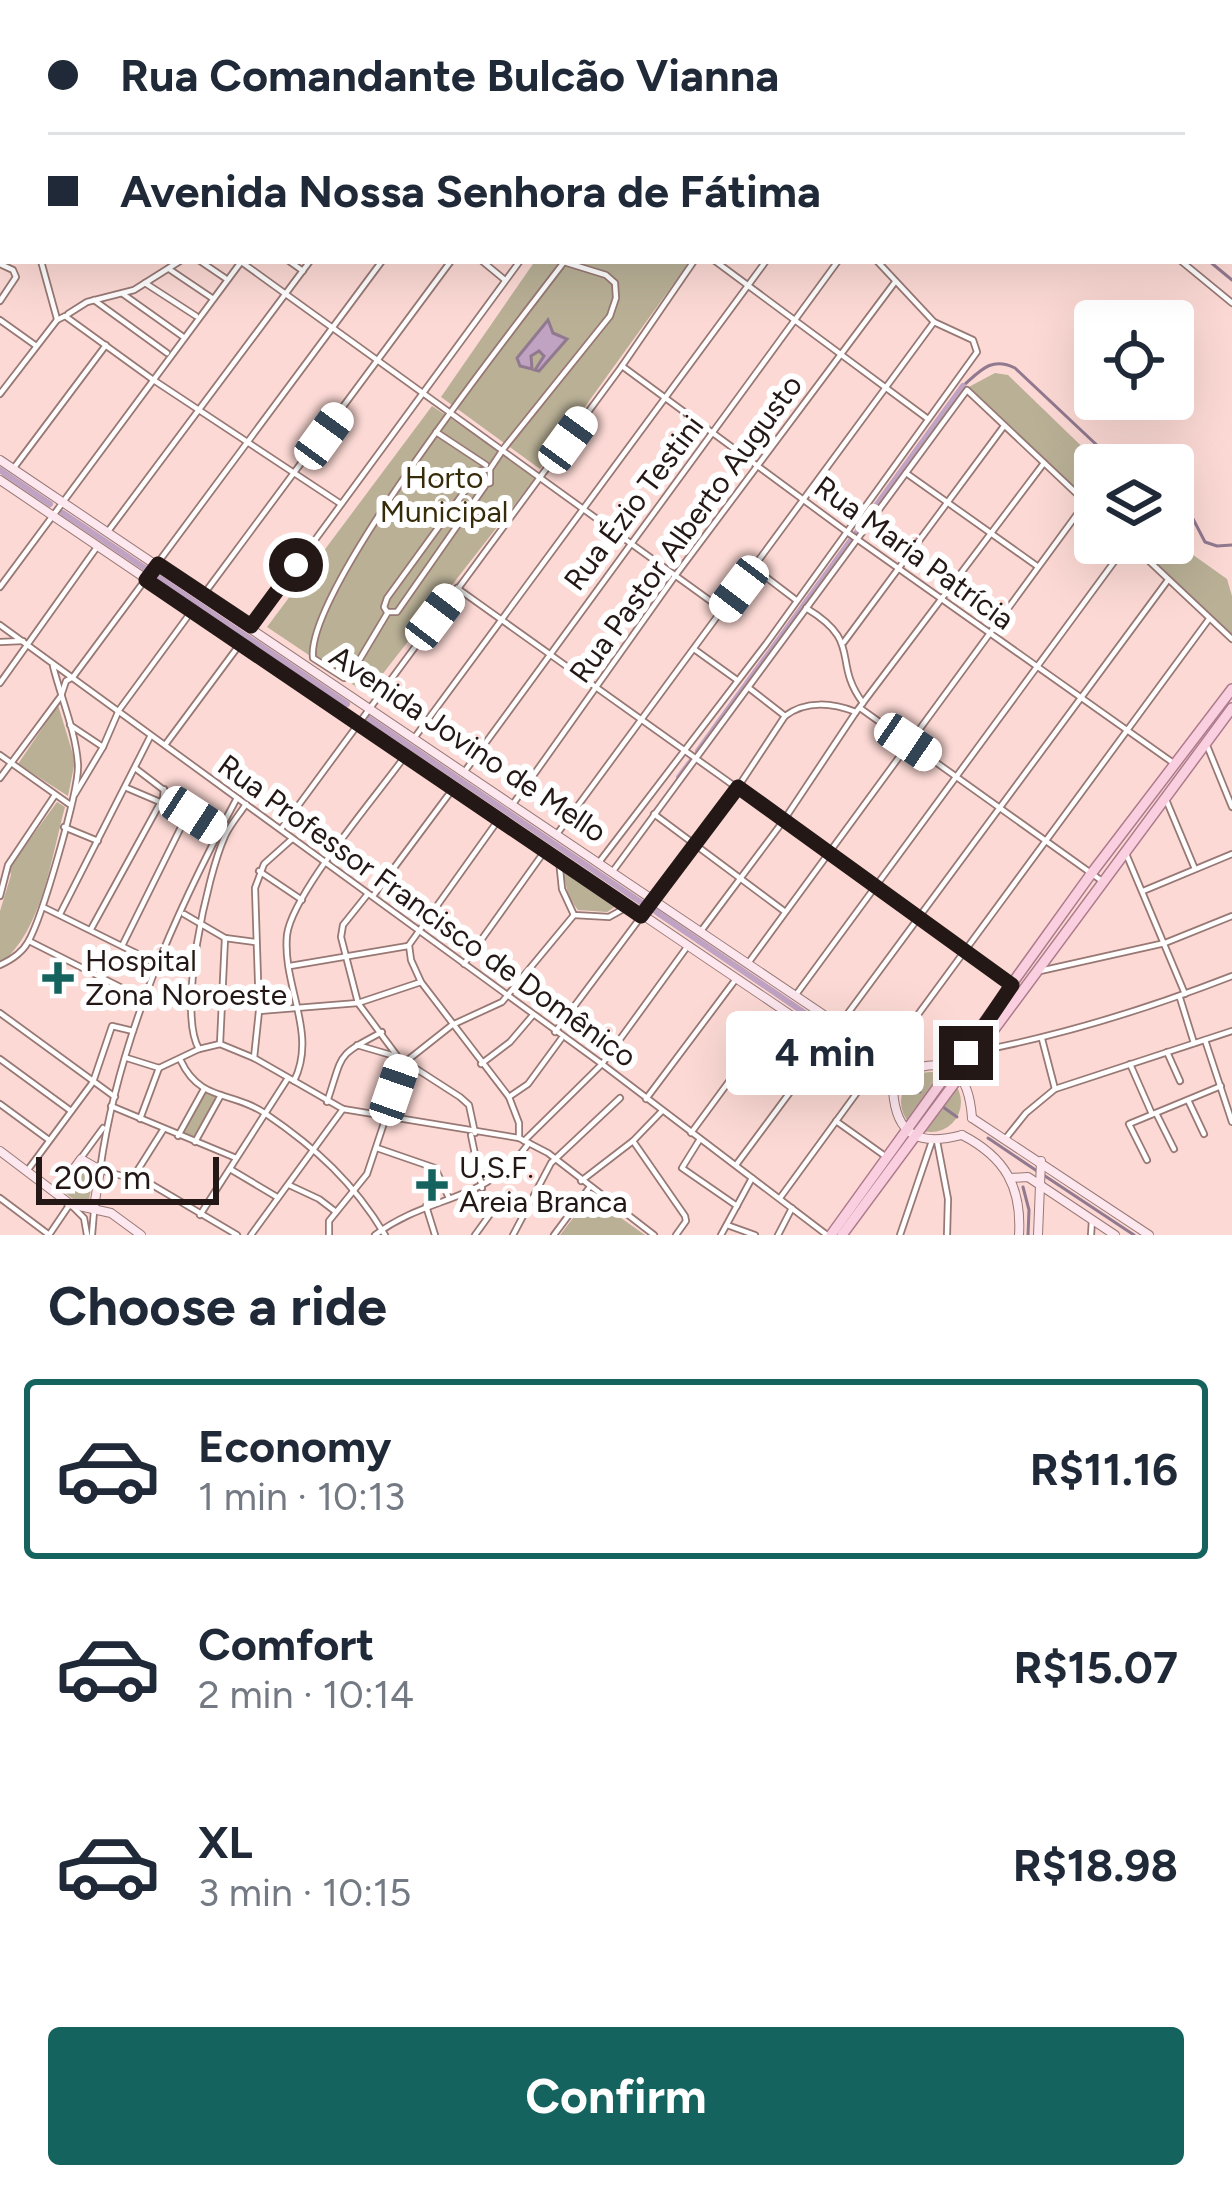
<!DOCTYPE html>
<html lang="en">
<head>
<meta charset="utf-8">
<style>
	body { margin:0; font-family:Figtree,sans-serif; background:#f6f6f7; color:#1f2937; height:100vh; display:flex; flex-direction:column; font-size:45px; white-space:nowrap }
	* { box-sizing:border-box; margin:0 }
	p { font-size:39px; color:#747a83 }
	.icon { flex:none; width:66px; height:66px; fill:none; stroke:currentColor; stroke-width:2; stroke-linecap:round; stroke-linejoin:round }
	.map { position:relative; height:1235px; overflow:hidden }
	.drawer { display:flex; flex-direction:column; background:#fff; flex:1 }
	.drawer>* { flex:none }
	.top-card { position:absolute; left:0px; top:0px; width:1233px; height:264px; box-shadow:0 12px 48px #0002; display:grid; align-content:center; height:264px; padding:0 48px; background:#fff }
	.controls { position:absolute; left:1074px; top:300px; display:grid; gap:24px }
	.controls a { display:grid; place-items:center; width:120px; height:120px; border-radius:12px; background:#fff; box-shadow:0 12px 48px #0002; font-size:60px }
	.scale { position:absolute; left:36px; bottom:30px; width:183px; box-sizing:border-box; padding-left:12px; border:6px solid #241816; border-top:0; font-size:33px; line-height:42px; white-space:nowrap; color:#241816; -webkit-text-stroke:9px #fff; paint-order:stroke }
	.end { position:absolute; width:54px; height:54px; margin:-27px; border:15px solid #241816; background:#fff; box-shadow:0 0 0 6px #fff }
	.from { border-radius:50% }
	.bubble { position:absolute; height:84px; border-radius:12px; background:#fff; box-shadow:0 12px 48px #0002; font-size:39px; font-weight:700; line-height:84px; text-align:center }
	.car { position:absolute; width:36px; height:72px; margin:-36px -18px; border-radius:15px; box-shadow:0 0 9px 3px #0007; background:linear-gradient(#fff 24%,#345 0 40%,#fff 0 76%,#345 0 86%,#fff 0) }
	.top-card b { display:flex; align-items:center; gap:42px; height:114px; font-size:45px }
	.top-card b+b { border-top:3px solid #e0e1e3 }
	.top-card i { width:30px; height:30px; background:#1f2937 }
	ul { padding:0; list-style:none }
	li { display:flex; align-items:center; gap:36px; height:180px; margin:0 24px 18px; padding:0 24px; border:6px solid transparent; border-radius:12px }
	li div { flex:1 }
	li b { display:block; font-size:45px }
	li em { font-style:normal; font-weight:700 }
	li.on { border-color:#15635e }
	li>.icon { width:108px; height:108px; stroke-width:1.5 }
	h2 { padding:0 48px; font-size:54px; line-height:144px }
	.action { display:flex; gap:24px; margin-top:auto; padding:24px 48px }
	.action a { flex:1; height:138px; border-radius:12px; background:#15635e; color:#fff; font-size:48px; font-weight:700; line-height:138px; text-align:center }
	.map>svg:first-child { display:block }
</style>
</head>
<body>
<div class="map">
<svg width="1232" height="1235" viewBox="0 0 1232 1235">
	<rect width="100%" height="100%" fill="#fcd9d4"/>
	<g fill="#b9b096">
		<polygon points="535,261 690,261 540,469 441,397"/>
		<polygon points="995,373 1008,375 1101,465 1095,465 1095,511 965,389"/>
		<polygon points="432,406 537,476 367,694 267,627"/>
		<polygon points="1173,524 1189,552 1227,579 1232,596 1232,639 1130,543 1173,543"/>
		<polygon points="58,705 75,761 68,796 18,764"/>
		<path d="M57,802L65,807C51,857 43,930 0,964V911L11,875L9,868Z"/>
		<polygon points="561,865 618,905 607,912 578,910 569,898"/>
		<circle cx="931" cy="1102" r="30"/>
		<polygon points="204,1091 221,1095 193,1142 179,1136"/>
		<polygon points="78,1167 94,1174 89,1200 73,1199 60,1189"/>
		<polygon points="590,1196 645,1235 560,1235"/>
	</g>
	<polygon fill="#c0a2c3" stroke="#91798f" stroke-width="3" points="548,320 553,333 567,339 539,371 535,370 544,356 539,351 531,356 532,369 520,366 517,358"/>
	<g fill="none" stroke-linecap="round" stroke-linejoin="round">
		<g stroke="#91798f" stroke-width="3">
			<polyline points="1108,3 1114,0"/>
			<polyline points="1209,261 1232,280"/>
			<path d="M963,386C980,371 991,356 1015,368L1118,465"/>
			<polyline points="1173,500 1191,515 1205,542 1217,546 1232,545"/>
			<polyline points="900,1078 920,1092"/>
			<polyline points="943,1107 957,1117"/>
			<polyline points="988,1138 1037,1171"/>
			<polyline points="1045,1176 1134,1235"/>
			<polyline points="1023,1187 1029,1210 1028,1235"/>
		</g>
		<g stroke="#c0a2c3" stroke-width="6">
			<polyline points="0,470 50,504"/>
			<polyline points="63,513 347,704"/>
			<polyline points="857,532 963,386"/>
			<polyline points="368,718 642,903"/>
			<polyline points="698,751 851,540"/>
			<polyline points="679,777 692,760"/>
			<polyline points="655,911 900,1078"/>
		</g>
		<defs>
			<g id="street">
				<polyline points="804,0 808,3"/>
				<polyline points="572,3 574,0"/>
				<polyline points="1230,65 1232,65"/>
				<polyline points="0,95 3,97"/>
				<polyline points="1230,127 1232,127"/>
				<polyline points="0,228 3,229"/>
				<polyline points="41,261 57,319"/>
				<polyline points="200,261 225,278"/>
				<polyline points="240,261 723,610"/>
				<polyline points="289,261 303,271"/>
				<polyline points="482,261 505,280"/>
				<polyline points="715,261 928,419"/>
				<polyline points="1181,261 1232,303"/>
				<polyline points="0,264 13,270 16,277 0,301"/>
				<polyline points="169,269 212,298"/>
				<polyline points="145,283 196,316"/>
				<polyline points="123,294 182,336"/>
				<polyline points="94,300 167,353"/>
				<polyline points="68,314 87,302 134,290 180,261"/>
				<polyline points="0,320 35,345"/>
				<polyline points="57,320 65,316 152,379 341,504"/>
				<polyline points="622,366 847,532 1172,762"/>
				<polyline points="0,394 57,320"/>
				<polyline points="436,432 486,465"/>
				<polyline points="13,469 106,345"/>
				<polyline points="906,473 1037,566"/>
				<polyline points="475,477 387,598 384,607 387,612 397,612 485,486"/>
				<polyline points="109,530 310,261"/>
				<polyline points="1130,543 1232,639"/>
				<polyline points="754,568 796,600"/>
				<polyline points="0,587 241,262"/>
				<polyline points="457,588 1009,982"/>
				<polyline points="204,594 451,261"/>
				<path d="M806,608C864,643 831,660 863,703"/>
				<path d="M388,612L351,674L344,678L313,658C305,590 515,327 564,262L606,275L615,283L616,298L610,316L504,448L490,469V483L481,485L475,476L478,471L490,469"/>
				<polyline points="0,625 602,1064 827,1235"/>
				<polyline points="251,627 520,261"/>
				<polyline points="0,642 23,641"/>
				<polyline points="844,642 1004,426"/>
				<polyline points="694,649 737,680"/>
				<polyline points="0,683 97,547"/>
				<polyline points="749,688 785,716"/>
				<polyline points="860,708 1102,881"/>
				<polyline points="70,725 103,747"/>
				<polyline points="415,737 766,261"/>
				<polyline points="165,745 240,644"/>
				<polyline points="1208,748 1232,807"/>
				<polyline points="0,755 69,804"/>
				<polyline points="135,768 220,833"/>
				<polyline points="465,771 838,261"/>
				<polyline points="0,778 61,696 66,681 73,677 382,261"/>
				<polyline points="127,788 188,814"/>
				<polyline points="75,794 103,747 119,710 191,612"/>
				<path d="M237,798C175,913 118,1040 100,1170L149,1183L237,1235"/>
				<polyline points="1167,802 1195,869"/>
				<polyline points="513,804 675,576 895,282"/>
				<polyline points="654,814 784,911"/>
				<polyline points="499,819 409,945 411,960 421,982 509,1097 519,1123 519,1138"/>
				<polyline points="64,827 98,841"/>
				<polyline points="281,829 622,366 694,261"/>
				<polyline points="557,834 934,322"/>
				<polyline points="1127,856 1185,994"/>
				<polyline points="559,860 562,889 574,915 609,917 627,907"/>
				<polyline points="600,861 766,644 977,352 973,340 934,322 877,261"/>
				<polyline points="259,871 302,900"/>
				<polyline points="613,871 967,390 1095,511"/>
				<polyline points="1143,891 1232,854"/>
				<polyline points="367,895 343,925 341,937 358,1003 398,1057"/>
				<polyline points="0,896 8,865 55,795"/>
				<polyline points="373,896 452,790"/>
				<polyline points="43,907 156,963"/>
				<polyline points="60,914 150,737"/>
				<polyline points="184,914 225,938 255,942"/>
				<polyline points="91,929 163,798 164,789"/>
				<polyline points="701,931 784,820 856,712 1044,463"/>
				<polyline points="29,941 142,998"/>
				<polyline points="123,944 189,811"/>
				<polyline points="749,962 1086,502"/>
				<polyline points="464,964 544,852"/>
				<path d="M0,965C11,960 22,953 28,942C42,918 79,791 78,765C76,732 61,698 53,666"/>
				<polyline points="290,966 408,946"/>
				<polyline points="1040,971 1165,943 1232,916"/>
				<polyline points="795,996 1128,543"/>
				<polyline points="1180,998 1194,1043"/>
				<polyline points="259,1011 358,1003 421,982"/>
				<polyline points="0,1013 115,1097"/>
				<polyline points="840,1024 1168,580"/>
				<path d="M555,1032L738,787L785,716C806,700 833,703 856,712"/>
				<polyline points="1042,1039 1055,1089"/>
				<polyline points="1205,1040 1232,1122"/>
				<polyline points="220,1044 225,938"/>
				<polyline points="357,1045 398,1057 460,1097 469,1105 475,1133"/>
				<path d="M199,1049C177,1012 207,876 225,836C230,825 239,815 246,804"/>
				<path d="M979,1051C1067,1034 1150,1008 1232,976"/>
				<polyline points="1167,1052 1180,1081"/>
				<polyline points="127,1058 159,1068 199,1049 220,1044 254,1058 343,1109 519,1138 548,1153 654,1235"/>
				<polyline points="254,1058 259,1011 255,888 264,864 292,839"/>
				<polyline points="886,1058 1209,619"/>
				<polyline points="0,1059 71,1111"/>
				<path d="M181,1061C200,1102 233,1091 266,1114C316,1148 354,1183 385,1235"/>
				<polyline points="481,1064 510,1042 533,1015"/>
				<polyline points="1130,1064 1152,1114"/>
				<path d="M294,1081C318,1033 282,986 287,935C292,894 378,794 405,756"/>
				<polyline points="509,1097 528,1084 561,1039"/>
				<polyline points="646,1099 736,979"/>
				<polyline points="1188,1100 1204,1134"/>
				<path d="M327,1102C344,1052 335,1057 382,1032"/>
				<polyline points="0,1104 49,1140"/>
				<polyline points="111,1106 236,1158"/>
				<polyline points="1156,1113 1174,1149"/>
				<polyline points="140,1119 159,1068"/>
				<polyline points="836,1121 885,1156"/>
				<polyline points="691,1133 780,1012"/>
				<polyline points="471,1135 482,1188"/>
				<polyline points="178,1136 204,1089"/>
				<polyline points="1006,1138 1026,1113 1055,1089 1232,1031"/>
				<polyline points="700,1139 682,1168 737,1206"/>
				<polyline points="524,1141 602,1064 687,947"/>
				<polyline points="633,1141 685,1216 686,1221 676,1235"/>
				<polyline points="937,1141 948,1199 947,1235"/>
				<polyline points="195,1142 221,1095"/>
				<polyline points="377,1148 435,1168 449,1198"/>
				<polyline points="81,1158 103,1128"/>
				<polyline points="1147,1160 1129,1124 1221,1086"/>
				<polyline points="736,1165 828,1041"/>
				<polyline points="230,1169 277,1197"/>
				<polyline points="27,1171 93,1082 112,1026 133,1031"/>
				<polyline points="134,1176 163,1130"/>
				<polyline points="581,1181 633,1141 662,1111"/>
				<polyline points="289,1185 319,1199 336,1212"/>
				<polyline points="474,1192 491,1213 475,1235"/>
				<polyline points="0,1198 48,1234"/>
				<polyline points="780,1198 872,1072"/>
				<polyline points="426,1206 435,1235"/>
				<polyline points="200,1215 288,1078"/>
				<polyline points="727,1225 755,1235"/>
				<polyline points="49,1235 70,1204 84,1218 87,1235"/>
				<polyline points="92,1235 94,1211"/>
				<polyline points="251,1235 343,1109"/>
				<polyline points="329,1235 329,1221 367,1174 404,1063 452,1025 502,1002 574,915"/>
				<path d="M375,1235C429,1194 486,1204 529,1143"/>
				<polyline points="513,1235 551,1163 620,1098"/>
				<polyline points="554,1235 589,1188"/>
				<polyline points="721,1235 752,1178"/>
				<polyline points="778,1235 792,1208"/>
				<polyline points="900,1235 932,1141"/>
				<polyline points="1091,1235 1092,1220"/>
			</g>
			<g id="secondary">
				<polyline points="0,460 907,1071"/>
				<polyline points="0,480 891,1083 893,1090"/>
				<path d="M907,1071C952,1054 969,1075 972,1118"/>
				<path d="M893,1090C896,1137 920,1146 962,1135"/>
				<polyline points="972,1118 1149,1235"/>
				<path d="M962,1135C1005,1157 1022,1187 1019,1235"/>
				<polyline points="0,1151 70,1204 111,1213 141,1235"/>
				<polyline points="1010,1178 1028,1177 1115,1235"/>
				<polyline points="56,1193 81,1159 100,1170 94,1207"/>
				<polyline points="1038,1235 1041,1161"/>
			</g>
			<g id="primary">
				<polyline points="831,1235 1091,874 1232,689"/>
				<polyline points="842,1235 1232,708"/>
			</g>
		</defs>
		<use href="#street" stroke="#977874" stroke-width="8"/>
		<use href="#secondary" stroke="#977874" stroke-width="10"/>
		<use href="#primary" stroke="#ad7b8c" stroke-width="12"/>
		<use href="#street" stroke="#fff" stroke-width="4.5"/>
		<use href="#secondary" stroke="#fde8ef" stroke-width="8"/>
		<use href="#primary" stroke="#fad0e0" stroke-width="9"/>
	</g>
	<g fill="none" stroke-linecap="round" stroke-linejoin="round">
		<polyline stroke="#241816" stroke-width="15" points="296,565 251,626 158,564 146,580 641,916 738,787 1012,985 966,1053"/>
	</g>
	<g fill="#15635e" stroke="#fff" stroke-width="4.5">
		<path d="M52 960h12v12h12v12h-12v12h-12v-12h-12v-12h12z"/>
		<path d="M426 1167h12v12h12v12h-12v12h-12v-12h-12v-12h12z"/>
	</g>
	<g text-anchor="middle" stroke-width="12" stroke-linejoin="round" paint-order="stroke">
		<g font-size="30" fill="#372c0a" stroke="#fff">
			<text x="444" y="488">Horto<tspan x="444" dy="34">Municipal</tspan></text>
		</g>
		<g font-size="30" fill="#241816" stroke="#fff">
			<text transform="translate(634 503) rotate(-53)" y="10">Rua Ézio Testini</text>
			<text transform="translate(686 529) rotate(-54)" y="10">Rua Pastor Alberto Augusto</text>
			<text transform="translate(914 553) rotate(36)" y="10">Rua Maria Patrícia</text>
			<text transform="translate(468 744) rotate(34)" y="10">Avenida Jovino de Mello</text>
			<text transform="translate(427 911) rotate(36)" y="10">Rua Professor Francisco de Domênico</text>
		</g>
		<g font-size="30" fill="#241816" stroke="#fff" text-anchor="start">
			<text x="85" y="971">Hospital<tspan x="85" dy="34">Zona Noroeste</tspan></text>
			<text x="459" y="1178">U.S.F.<tspan x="459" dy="34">Areia Branca</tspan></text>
		</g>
	</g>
</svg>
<div class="controls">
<a><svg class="icon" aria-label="locate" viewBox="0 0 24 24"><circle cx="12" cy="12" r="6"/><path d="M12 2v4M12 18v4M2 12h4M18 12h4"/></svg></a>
<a><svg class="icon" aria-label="layers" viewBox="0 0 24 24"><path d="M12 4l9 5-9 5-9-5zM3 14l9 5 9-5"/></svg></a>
</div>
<div class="scale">200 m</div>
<i class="end from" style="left:296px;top:565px"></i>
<i class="end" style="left:966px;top:1053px"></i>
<div class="bubble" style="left:726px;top:1011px;width:198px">4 min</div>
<i class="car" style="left:324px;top:436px;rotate:36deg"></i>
<i class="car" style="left:568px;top:440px;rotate:36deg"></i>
<i class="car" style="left:739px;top:589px;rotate:217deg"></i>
<i class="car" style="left:435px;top:617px;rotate:37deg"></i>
<i class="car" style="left:908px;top:742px;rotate:124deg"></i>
<i class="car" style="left:193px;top:815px;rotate:123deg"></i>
<i class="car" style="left:394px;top:1090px;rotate:19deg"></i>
<div class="top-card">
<b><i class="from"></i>Rua Comandante Bulcão Vianna</b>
<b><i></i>Avenida Nossa Senhora de Fátima</b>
</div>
</div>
<section class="drawer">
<h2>Choose a ride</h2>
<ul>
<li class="on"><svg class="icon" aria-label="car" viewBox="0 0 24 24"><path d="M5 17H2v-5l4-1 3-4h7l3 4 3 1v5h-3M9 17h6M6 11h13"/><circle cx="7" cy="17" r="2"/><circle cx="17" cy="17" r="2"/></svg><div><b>Economy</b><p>1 min · 10:13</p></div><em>R$11.16</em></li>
<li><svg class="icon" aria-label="car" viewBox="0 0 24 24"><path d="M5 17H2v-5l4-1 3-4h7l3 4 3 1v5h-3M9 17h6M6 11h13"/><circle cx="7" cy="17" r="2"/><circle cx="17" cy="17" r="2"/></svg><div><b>Comfort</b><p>2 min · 10:14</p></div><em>R$15.07</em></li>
<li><svg class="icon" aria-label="car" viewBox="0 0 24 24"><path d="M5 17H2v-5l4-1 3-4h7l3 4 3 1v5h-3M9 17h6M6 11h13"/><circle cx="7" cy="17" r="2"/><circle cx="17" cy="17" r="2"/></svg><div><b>XL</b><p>3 min · 10:15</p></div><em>R$18.98</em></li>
</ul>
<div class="action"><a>Confirm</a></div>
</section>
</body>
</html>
